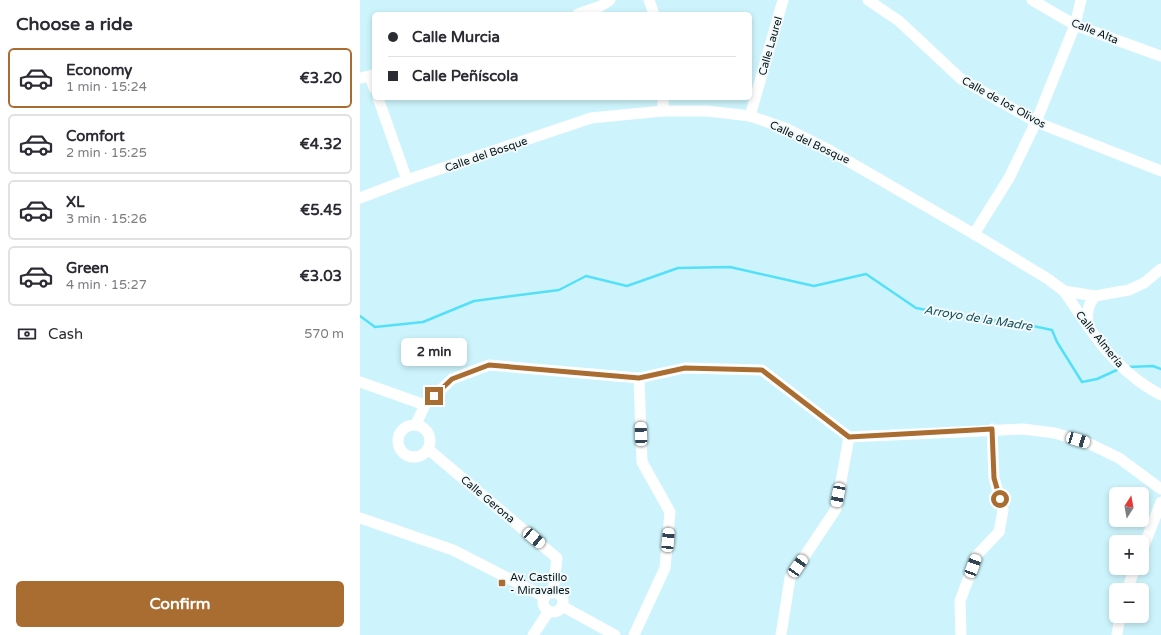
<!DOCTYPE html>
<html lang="en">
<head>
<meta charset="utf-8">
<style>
	body { margin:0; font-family:"Varela Round",sans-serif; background:#f2f2f3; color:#2b2b33; height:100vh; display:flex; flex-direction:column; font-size:15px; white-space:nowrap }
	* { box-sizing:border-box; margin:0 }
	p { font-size:13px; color:#7c7c81 }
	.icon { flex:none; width:22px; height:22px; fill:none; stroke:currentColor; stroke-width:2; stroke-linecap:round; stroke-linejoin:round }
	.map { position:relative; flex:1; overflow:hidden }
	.details { display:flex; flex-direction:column; background:#fff; width:360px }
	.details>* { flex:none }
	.banner { position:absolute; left:12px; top:12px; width:380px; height:88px; border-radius:6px; box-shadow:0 2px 6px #0003; display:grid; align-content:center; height:88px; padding:0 16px; background:#fff }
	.needle { width:26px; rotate:11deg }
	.fabs { position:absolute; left:749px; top:487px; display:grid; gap:8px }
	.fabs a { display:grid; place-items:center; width:40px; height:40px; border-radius:6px; background:#fff; box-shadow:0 2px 6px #0003; font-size:20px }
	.end { position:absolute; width:18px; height:18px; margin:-9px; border:5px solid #aa6d31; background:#fff; box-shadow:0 0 0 2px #fff }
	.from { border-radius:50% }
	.bubble { position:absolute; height:28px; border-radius:6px; background:#fff; box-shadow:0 2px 6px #0003; font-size:13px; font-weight:700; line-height:28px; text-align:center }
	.car { position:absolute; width:12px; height:24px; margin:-12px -6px; border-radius:5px; box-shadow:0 0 3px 1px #0007; background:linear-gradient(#fff 24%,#345 0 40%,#fff 0 76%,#345 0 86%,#fff 0) }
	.banner b { display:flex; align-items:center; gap:14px; height:38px; font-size:15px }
	.banner b+b { border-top:1px solid #e1e1e2 }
	.banner i { width:10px; height:10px; background:#2b2b33 }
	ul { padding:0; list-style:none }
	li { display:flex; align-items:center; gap:12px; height:60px; margin:0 8px 6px; padding:0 8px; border:2px solid #e1e1e2; border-radius:6px }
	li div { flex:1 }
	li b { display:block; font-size:15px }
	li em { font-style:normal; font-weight:700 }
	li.selected { border-color:#aa6d31 }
	li>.icon { width:36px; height:36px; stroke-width:1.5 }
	h2 { padding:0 16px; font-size:18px; line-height:48px }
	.pay { display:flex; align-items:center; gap:10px; height:44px; padding:0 16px; font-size:15px }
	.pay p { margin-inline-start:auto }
	.cta { display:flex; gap:8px; margin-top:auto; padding:8px 16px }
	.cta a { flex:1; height:46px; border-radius:6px; background:#aa6d31; color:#fff; font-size:16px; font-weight:700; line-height:46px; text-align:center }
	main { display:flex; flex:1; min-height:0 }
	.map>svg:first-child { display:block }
</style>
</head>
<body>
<main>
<section class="details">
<h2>Choose a ride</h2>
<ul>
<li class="selected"><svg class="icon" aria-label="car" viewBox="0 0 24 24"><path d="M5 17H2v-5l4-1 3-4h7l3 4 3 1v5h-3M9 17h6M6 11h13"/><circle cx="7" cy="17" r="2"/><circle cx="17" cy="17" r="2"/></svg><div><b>Economy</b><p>1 min · 15:24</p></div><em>€3.20</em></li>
<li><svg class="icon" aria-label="car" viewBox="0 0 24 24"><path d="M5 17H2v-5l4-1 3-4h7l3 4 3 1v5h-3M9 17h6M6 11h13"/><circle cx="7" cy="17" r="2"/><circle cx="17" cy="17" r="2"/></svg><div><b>Comfort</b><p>2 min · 15:25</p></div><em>€4.32</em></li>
<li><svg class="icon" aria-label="car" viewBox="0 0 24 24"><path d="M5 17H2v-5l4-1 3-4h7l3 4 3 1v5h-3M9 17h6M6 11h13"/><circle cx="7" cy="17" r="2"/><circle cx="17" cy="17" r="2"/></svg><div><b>XL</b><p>3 min · 15:26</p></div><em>€5.45</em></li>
<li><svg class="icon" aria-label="car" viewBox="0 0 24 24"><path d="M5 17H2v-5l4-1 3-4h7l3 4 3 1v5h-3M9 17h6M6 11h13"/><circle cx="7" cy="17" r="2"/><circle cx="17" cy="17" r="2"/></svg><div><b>Green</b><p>4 min · 15:27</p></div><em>€3.03</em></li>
</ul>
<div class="pay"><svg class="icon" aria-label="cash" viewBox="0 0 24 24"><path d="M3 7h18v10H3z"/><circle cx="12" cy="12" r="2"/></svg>Cash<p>570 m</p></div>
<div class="cta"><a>Confirm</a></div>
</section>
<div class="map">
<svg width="801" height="635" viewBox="0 0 801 635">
	<rect width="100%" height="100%" fill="#cdf4fc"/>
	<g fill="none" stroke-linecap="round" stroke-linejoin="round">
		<g stroke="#54e0f9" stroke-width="2.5">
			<polyline points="0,316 15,327 63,322 114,301 199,290 226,276 267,286 318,268 370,267 454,286 506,274 556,308 608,318 654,322 692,330 697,342 722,382 737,379 759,369"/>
			<polyline points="768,367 793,366 801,369"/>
		</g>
		<g stroke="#fff" stroke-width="11">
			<polyline points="289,0 294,14"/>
			<polyline points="508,0 539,21 601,79 676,122 801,171"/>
			<polyline points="672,0 715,25 801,56"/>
			<polyline points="218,14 241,6 250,0"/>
			<polyline points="10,76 14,88"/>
			<polyline points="0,78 14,75"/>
			<polyline points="18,98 47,180"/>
			<polyline points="303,98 303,111"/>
			<polyline points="390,116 423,0"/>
			<polyline points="0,198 47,180 231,118 303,111 347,111 390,116 425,128 469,150 614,234 688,279 704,291 735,296 769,290 784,283 801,269"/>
			<polyline points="614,234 649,178 676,122 715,25 721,0"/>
			<path d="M704,291C725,322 745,355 775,378C783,385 792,390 801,395"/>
			<path d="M728,325C727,313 727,306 735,296"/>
			<polyline points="0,382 65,405"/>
			<polyline points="56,424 65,405 92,379 129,365 279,378 325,368 402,370 489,437 663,429 695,433 730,444 759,458 801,489"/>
			<circle cx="54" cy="441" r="16"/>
			<polyline points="68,449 197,558 193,593"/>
			<polyline points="0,518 93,550 185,597"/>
			<polyline points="782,551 801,502"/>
			<polyline points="767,590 775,568"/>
			<circle cx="193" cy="602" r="10"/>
			<polyline points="202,606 255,635"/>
			<polyline points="173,635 189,611"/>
			<polyline points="274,635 305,568 310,512 282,462 279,378"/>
			<polyline points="421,635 430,578 476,509 489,437"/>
			<polyline points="601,635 600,601 617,555 639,532 643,510 634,478 632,429"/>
			<polyline points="757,635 760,616"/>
		</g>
	</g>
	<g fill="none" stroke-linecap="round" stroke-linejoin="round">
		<polyline stroke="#aa6d31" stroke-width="5" points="74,396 92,379 129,365 279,378 325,368 402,370 489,437 632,429 634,478 640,499"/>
	</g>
	<rect fill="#aa6d31" stroke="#f3fafc" stroke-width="1.5" x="138" y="579" width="8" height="8" rx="2"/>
	<g text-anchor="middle" stroke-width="4" stroke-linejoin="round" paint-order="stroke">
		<g font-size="11" fill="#051316" stroke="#f3fafc">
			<text transform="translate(735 31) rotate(22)" y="4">Calle Alta</text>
			<text transform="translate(410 46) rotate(-74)" y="4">Calle Laurel</text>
			<text transform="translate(644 102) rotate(29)" y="4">Calle de los Olivos</text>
			<text transform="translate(450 142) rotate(25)" y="4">Calle del Bosque</text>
			<text transform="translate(126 154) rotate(-19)" y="4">Calle del Bosque</text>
			<text transform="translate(740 339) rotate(51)" y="4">Calle Almería</text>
			<text transform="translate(128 499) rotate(40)" y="4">Calle Gerona</text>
		</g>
		<g font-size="11" fill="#051316" stroke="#f3fafc" text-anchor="start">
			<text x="150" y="581">Av. Castillo<tspan x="150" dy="13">- Miravalles</tspan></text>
		</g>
		<g font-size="12" font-style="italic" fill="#134f5a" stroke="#f3fafc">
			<text transform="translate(618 318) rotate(9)" y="4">Arroyo de la Madre</text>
		</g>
	</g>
</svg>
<div class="fabs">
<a><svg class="needle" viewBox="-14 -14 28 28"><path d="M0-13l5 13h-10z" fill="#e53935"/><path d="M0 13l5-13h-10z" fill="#7c7c81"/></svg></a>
<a>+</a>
<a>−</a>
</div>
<i class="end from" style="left:640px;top:499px"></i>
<i class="end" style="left:74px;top:396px"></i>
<div class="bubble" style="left:41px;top:338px;width:66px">2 min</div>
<i class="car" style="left:281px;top:434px;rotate:358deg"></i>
<i class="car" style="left:718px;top:440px;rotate:107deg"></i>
<i class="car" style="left:478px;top:495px;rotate:191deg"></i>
<i class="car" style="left:174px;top:538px;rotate:130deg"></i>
<i class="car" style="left:308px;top:540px;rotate:5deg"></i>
<i class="car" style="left:438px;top:566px;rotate:34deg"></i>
<i class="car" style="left:613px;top:566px;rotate:20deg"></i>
<div class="banner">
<b><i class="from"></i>Calle Murcia</b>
<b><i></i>Calle Peñíscola</b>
</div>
</div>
</main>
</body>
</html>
